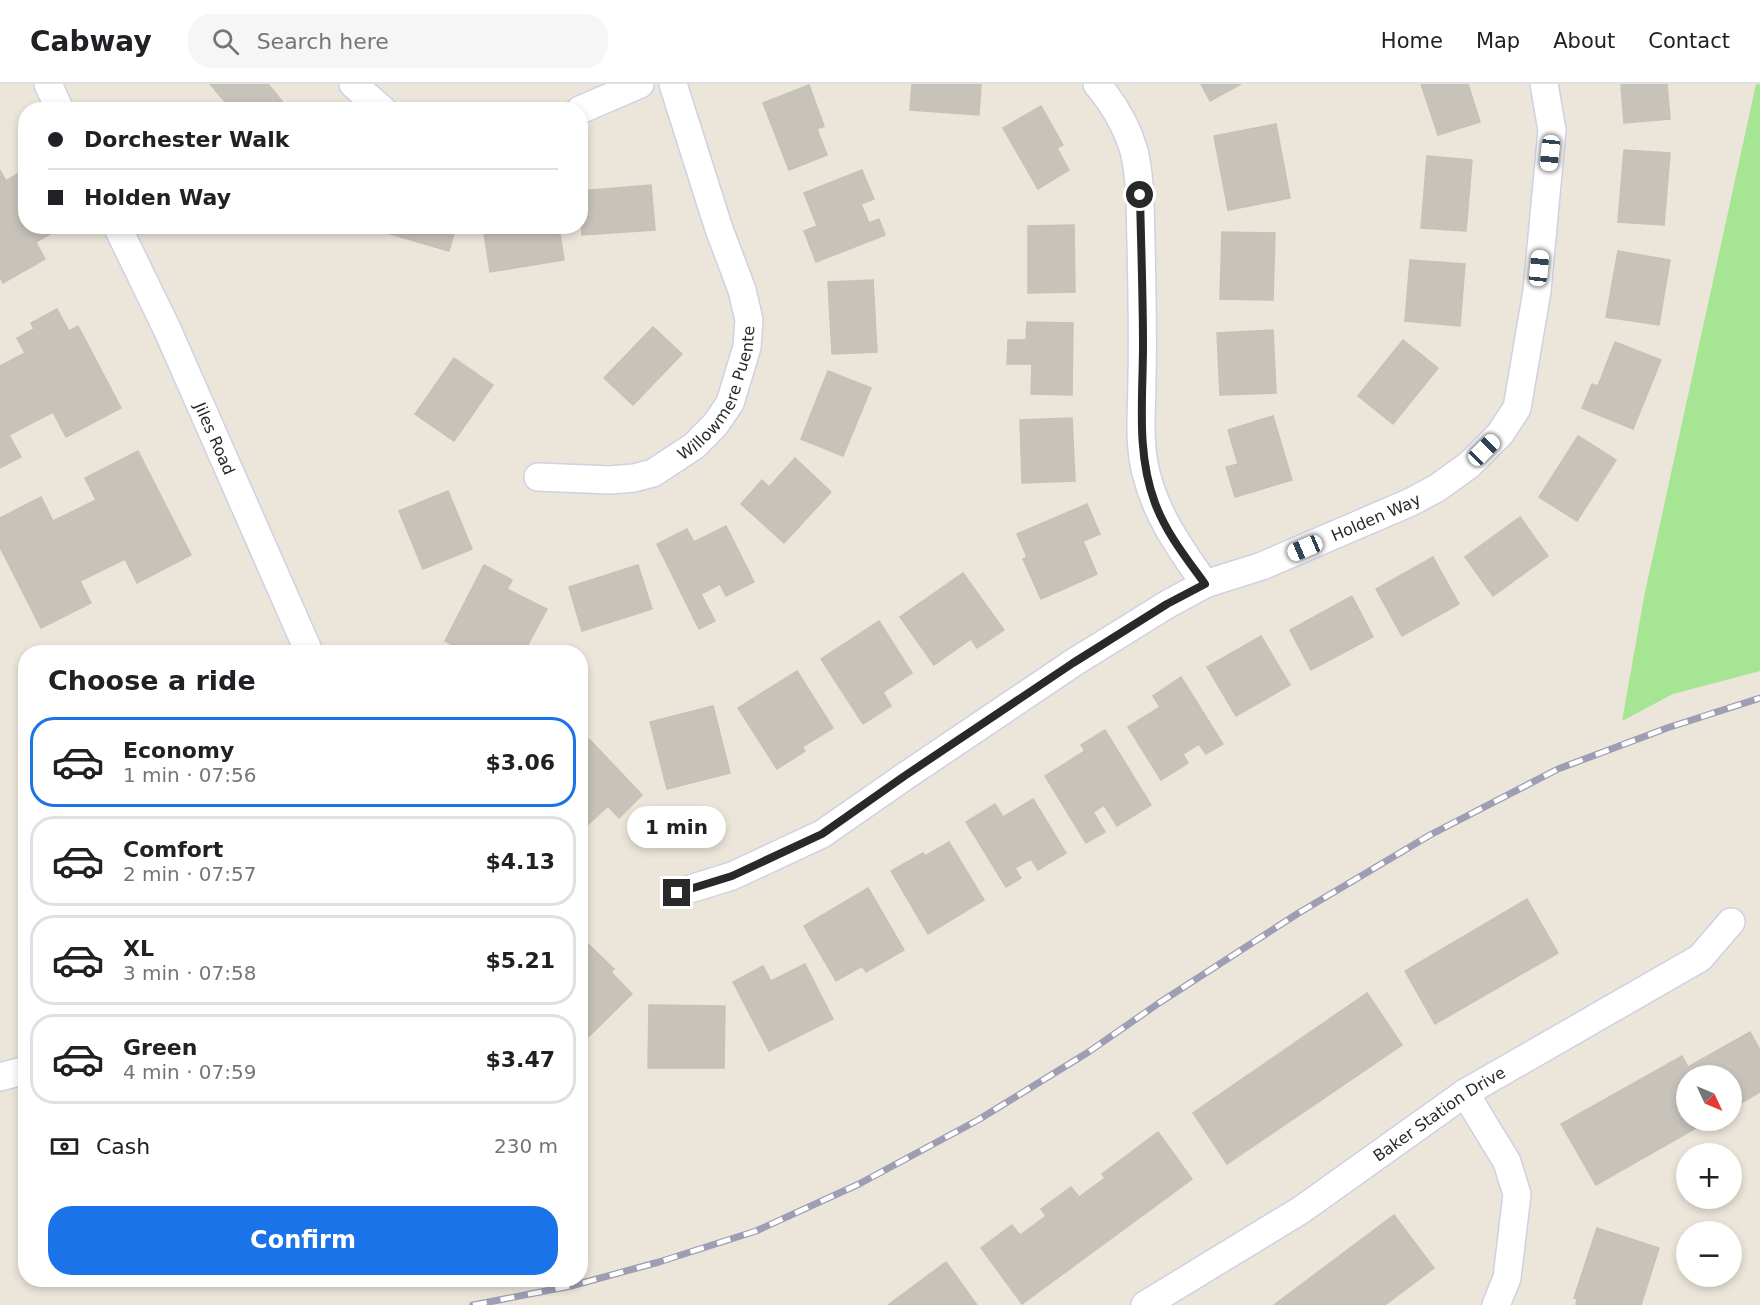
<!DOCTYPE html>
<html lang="en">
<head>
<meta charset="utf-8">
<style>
	body { margin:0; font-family:"DejaVu Sans",sans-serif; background:#f6f6f6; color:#202124; height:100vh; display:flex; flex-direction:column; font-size:22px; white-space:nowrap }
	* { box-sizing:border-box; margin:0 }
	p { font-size:20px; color:#757577 }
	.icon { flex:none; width:33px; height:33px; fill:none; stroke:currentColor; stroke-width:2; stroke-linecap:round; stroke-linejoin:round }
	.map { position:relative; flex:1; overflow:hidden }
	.sheet { position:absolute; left:18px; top:561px; width:570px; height:642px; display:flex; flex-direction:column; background:#fff; border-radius:24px; box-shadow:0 3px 9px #0003 }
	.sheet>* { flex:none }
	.top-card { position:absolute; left:18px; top:18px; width:570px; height:132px; border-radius:24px; box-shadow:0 3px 9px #0003; display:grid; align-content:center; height:132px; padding:0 30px; background:#fff }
	.needle { width:39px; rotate:134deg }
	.controls { position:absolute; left:1676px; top:981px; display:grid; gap:12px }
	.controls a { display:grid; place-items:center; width:66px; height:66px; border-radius:50%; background:#fff; box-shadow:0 3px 9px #0003; font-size:30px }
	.end { position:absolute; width:27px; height:27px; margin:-14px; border:8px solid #292929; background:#fff; box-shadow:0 0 0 3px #fff }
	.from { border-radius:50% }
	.bubble { position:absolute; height:42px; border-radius:21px; background:#fff; box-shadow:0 3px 9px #0003; font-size:20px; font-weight:700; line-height:42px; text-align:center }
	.car { position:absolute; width:18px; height:36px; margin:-18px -9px; border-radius:8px; box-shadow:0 0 4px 2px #0007; background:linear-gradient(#fff 24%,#345 0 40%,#fff 0 76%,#345 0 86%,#fff 0) }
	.top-card b { display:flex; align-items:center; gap:21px; height:57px; font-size:22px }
	.top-card b+b { border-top:2px solid #e0e0e0 }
	.top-card i { width:15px; height:15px; background:#202124 }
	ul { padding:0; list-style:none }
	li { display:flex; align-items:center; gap:18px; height:90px; margin:0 12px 9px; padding:0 18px; border:3px solid #e0e0e0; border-radius:24px }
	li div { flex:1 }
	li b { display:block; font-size:22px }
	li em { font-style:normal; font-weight:700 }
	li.selected { border-color:#1a73e8 }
	li>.icon { width:54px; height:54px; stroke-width:1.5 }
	h2 { padding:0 30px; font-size:27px; line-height:72px }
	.pay { display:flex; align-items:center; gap:15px; height:66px; padding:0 30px; font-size:22px }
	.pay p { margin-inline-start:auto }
	.cta { display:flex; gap:12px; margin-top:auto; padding:12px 30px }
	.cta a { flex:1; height:69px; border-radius:24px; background:#1a73e8; color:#fff; font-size:24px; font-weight:700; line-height:69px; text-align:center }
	header { display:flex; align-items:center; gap:36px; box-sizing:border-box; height:84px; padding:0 30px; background:#fff; border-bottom:2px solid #e0e0e0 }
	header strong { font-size:28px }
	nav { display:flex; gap:33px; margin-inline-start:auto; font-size:21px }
	.search { width:420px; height:54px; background:#f6f6f6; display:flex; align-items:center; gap:15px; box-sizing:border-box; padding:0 21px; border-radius:24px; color:#757577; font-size:22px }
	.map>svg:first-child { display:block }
</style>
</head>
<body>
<header>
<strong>Cabway</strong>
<div class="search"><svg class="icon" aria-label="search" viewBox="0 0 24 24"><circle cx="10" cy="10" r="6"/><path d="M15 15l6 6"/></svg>Search here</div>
<nav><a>Home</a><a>Map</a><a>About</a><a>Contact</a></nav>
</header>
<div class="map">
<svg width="1760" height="1221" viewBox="0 0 1760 1221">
	<rect width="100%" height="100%" fill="#ece6da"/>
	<polygon fill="#a6e594" points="1756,0 1760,0 1760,587 1673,610 1622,637 1644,513"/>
	<g fill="#c7c3ba" stroke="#c7c2b4" stroke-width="1.5">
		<polygon points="210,0 268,0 286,22 282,26 232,26"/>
		<polygon points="912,0 981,0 979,31 910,26"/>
		<polygon points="1201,0 1241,0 1210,17"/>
		<polygon points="1421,0 1468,0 1480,38 1438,51"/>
		<polygon points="1621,0 1667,0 1670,35 1624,39"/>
		<polygon points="809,1 824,42 817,45 827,71 789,86 763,19"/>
		<polygon points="1041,22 1063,61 1057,64 1069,86 1038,105 1003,44"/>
		<polygon points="1276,40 1290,114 1228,126 1214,52"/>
		<polygon points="1624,66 1670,69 1664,141 1618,138"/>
		<polygon points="1427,72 1472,76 1466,147 1421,144"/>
		<polygon points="0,86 6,97 19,89 26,101 26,142 48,142 52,149 36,158 45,175 3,199 0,193"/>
		<polygon points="862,86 874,115 861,120 869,139 879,135 885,151 816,178 804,147 817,142 804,109"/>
		<polygon points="651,101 655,146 582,151 580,107"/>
		<polygon points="1074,141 1075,208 1028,209 1028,142"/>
		<polygon points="381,142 456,142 449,167 380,147"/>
		<polygon points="483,142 559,142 564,176 490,188"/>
		<polygon points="1222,148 1275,149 1273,216 1220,215"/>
		<polygon points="1618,167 1670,176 1659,241 1606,233"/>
		<polygon points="1410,176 1465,180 1460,242 1405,237"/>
		<polygon points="873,196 877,268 832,270 828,198"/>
		<polygon points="57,225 69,247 78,242 121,324 66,353 53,328 9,351 21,373 0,384 0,282 25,269 17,254 34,245 31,239"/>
		<polygon points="1027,238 1073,239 1072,311 1031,310 1032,280 1007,280 1008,256 1026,256"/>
		<polygon points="653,243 682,270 633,321 604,294"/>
		<polygon points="1273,246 1276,309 1220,311 1217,249"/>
		<polygon points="1403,256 1438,284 1393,340 1358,312"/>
		<polygon points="1615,258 1661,276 1633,345 1582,324 1592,300 1598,302"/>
		<polygon points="454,274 493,301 454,357 415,330"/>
		<polygon points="828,287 871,304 843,372 801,355"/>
		<polygon points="1273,332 1292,396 1235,413 1226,383 1238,380 1228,346"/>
		<polygon points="1072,334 1075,397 1022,399 1020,336"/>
		<polygon points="1578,352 1616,376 1577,437 1539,413"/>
		<polygon points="138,367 191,471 137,499 125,475 80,497 91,519 41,544 0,463 0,434 41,413 53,437 96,416 85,394"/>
		<polygon points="795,374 831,408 784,459 741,420 762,396 769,403"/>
		<polygon points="448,407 472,465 423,485 399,427"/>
		<polygon points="1087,420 1100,450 1083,457 1097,490 1041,515 1023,475 1027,473 1017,450"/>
		<polygon points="1520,433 1548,472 1493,512 1465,473"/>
		<polygon points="726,442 754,498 726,512 720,500 701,510 715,537 699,545 657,460 687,445 694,458"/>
		<polygon points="1433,473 1459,520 1402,552 1376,505"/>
		<polygon points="484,481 512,496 507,505 547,525 524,568 503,568 486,560 482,568 467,568 445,557"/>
		<polygon points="638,481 652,525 582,547 569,503"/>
		<polygon points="963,489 1004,546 977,564 971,555 934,581 900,533"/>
		<polygon points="1352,512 1373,553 1311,586 1290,546"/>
		<polygon points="879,537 912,589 883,608 891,622 863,640 821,575"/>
		<polygon points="1261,552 1290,601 1236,632 1207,583"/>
		<polygon points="797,587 833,644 802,663 805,667 777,685 738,624"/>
		<polygon points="1181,593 1223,660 1206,670 1199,660 1183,670 1188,679 1161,696 1128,643 1160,623 1153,612"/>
		<polygon points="713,622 730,689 667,705 650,638"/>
		<polygon points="1105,646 1151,721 1117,742 1104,721 1093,728 1105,748 1086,759 1045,692 1085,667 1081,661"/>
		<polygon points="589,655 642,711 619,734 608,722 581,747 580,680 586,676 580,670 580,663"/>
		<polygon points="1033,715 1066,769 1038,786 1031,775 1015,784 1021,794 1006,803 966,738 995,720 1003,733"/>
		<polygon points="949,758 984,816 928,850 891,787 923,769 925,772"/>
		<polygon points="868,804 904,866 866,888 862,882 836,897 804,842"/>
		<polygon points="1527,815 1558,869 1435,940 1405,887"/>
		<polygon points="588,860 614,885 611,888 632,910 585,956 580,952 580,868"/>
		<polygon points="805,880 833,935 769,967 733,898 763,882 771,897"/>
		<polygon points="1367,909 1402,961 1227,1080 1193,1029"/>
		<polygon points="649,921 725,922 724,984 648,984"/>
		<polygon points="1750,948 1760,966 1760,1008 1731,1025 1731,992 1686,992 1686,1036 1710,1036 1596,1101 1561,1040 1682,972 1688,983"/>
		<polygon points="1158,1048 1192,1095 1022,1220 981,1164 1012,1141 1020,1151 1046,1132 1041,1125 1071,1103 1079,1113 1105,1094 1102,1090"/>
		<polygon points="1394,1131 1434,1184 1385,1221 1274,1221"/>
		<polygon points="1597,1144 1659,1164 1641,1221 1576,1221 1577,1215 1574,1214"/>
		<polygon points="946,1178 977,1221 888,1221"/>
	</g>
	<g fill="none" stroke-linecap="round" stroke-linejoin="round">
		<defs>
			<g id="street">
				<polyline points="48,0 60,26"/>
				<polyline points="353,0 383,26"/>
				<path d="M1097,0C1113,19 1127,43 1134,67C1141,96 1140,128 1141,158C1142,203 1143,249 1142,294C1142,325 1138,358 1146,389C1157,433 1180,464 1205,500"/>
				<polyline points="580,26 640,0"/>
				<path id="s1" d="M117,142L167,245L309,568"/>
				<path id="s2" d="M538,393L610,396L634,394L653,389L694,362L715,341L730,319L747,263L749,236L742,206L719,145L673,0"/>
				<path id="s3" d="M677,809L732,792L822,750L904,693L1073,579L1168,520L1205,500L1262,482L1411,418L1437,404L1469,381L1500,350L1517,324L1537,207L1552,46L1544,0"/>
				<polyline points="0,993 26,986"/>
				<polyline points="1465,1009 1507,1078 1517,1110 1507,1194 1496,1221"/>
				<path id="s4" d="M1145,1221L1301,1126L1465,1009L1700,874L1731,838"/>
			</g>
		</defs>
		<use href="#street" stroke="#cfd0e2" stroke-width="30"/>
		<use href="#street" stroke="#fff" stroke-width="27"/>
		<defs>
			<polyline id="rail" points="473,1221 571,1202 659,1178 756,1147 859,1100 978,1036 1087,969 1159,919 1297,830 1430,751 1558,685 1667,644 1760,614"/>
		</defs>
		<use href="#rail" stroke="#9d9db4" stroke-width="7"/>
		<use href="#rail" stroke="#fff" stroke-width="4.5" stroke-dasharray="14" stroke-linecap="butt"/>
	</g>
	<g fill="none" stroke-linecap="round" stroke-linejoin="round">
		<path stroke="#292929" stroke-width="8" d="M677,809L732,792L822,750L903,693L1073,579L1167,520L1205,500C1187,475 1166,449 1155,419C1136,368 1143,315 1143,261C1143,211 1141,161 1140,111"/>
	</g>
	<g text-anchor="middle" stroke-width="6" stroke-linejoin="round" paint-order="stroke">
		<g font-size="16" fill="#292929" stroke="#fff">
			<text dy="6" stroke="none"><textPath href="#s2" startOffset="224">Willowmere Puente</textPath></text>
			<text dy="6" stroke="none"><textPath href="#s1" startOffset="234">Jiles Road</textPath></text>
			<text dy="6" stroke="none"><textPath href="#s3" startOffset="798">Holden Way</textPath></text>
			<text dy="6" stroke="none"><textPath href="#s4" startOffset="351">Baker Station Drive</textPath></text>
		</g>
	</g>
</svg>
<div class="controls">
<a><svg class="needle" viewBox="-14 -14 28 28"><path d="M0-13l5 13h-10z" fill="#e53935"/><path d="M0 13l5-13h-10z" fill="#757577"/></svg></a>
<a>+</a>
<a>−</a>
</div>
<i class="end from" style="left:1140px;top:111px"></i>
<i class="end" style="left:677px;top:809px"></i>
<div class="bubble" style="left:627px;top:722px;width:99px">1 min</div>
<i class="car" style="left:1550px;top:69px;rotate:186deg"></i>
<i class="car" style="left:1539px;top:184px;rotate:6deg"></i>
<i class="car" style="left:1484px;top:366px;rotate:45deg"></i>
<i class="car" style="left:1305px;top:464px;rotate:247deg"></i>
<div class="top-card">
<b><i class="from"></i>Dorchester Walk</b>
<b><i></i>Holden Way</b>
</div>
<section class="sheet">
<h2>Choose a ride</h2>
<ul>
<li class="selected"><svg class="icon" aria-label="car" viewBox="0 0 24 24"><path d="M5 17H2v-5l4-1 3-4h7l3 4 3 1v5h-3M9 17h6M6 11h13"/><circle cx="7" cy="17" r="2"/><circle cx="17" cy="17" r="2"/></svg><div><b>Economy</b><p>1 min · 07:56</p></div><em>$3.06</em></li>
<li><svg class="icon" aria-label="car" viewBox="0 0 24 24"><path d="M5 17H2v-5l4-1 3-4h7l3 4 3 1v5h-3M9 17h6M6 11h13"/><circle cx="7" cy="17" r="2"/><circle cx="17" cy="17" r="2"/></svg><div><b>Comfort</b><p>2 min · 07:57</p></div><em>$4.13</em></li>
<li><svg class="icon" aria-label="car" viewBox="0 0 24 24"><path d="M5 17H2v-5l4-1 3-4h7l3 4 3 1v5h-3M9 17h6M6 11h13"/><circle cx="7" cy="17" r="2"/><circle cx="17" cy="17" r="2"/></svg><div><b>XL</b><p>3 min · 07:58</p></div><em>$5.21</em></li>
<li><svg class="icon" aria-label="car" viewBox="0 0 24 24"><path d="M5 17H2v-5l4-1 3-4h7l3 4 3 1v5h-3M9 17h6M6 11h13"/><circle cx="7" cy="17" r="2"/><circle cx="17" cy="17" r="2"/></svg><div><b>Green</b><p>4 min · 07:59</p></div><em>$3.47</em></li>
</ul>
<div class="pay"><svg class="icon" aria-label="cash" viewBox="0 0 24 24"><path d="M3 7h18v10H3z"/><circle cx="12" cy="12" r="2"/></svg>Cash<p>230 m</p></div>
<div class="cta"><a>Confirm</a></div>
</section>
</div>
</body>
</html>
